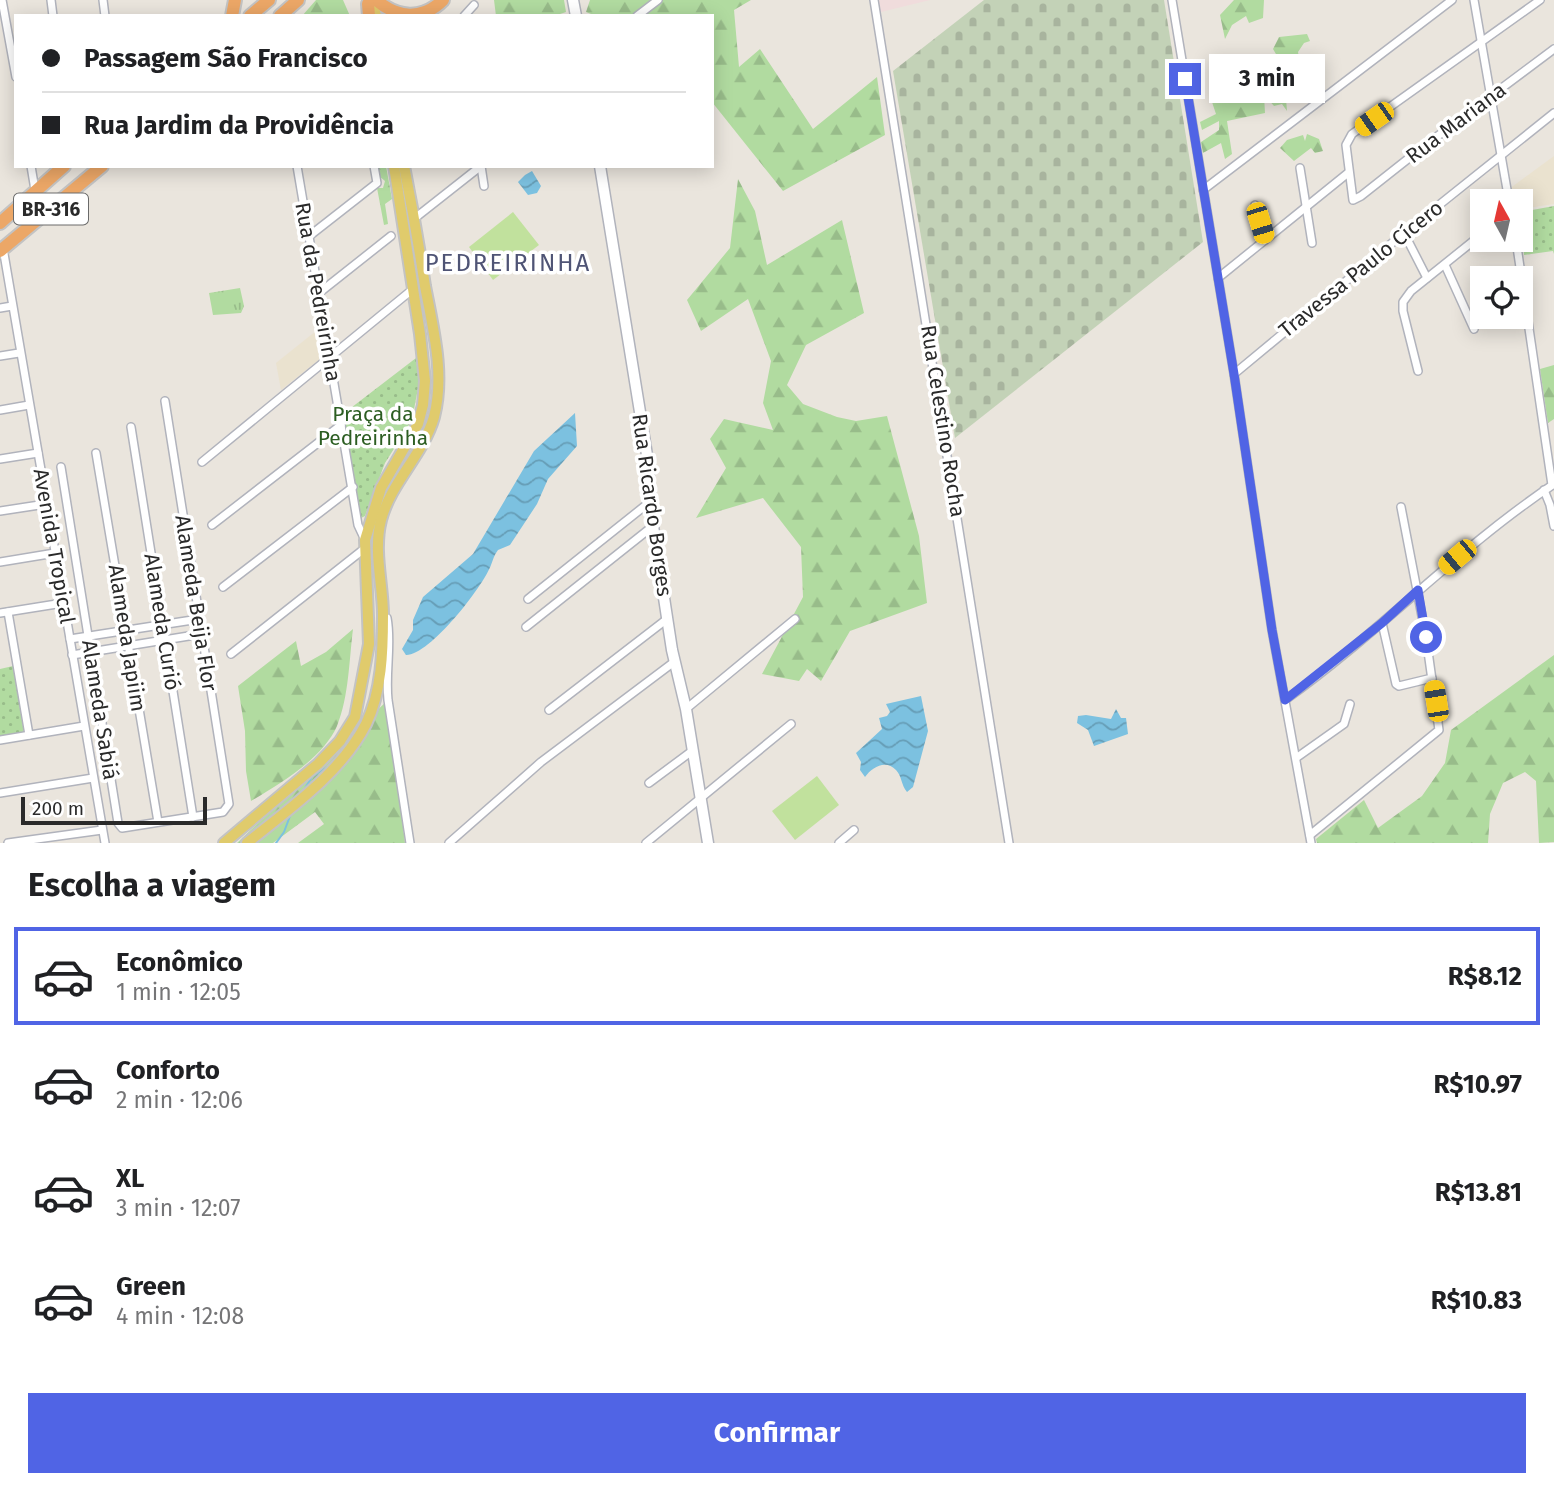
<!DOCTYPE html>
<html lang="pt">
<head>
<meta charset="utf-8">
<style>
	body { margin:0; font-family:"Fira Sans",sans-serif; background:#f2f2f2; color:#202124; height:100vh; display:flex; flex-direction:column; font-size:26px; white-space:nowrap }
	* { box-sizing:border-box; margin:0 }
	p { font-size:23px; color:#757577 }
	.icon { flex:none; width:38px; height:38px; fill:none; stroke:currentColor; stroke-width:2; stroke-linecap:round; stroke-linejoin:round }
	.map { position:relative; height:843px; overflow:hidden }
	.side { display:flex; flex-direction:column; background:#fff; flex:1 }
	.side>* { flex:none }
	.guide { position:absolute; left:14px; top:14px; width:700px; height:154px; border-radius:0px; box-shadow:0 4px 18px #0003; display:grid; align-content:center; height:154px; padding:0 28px; background:#fff }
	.needle { width:46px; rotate:352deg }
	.fabs { position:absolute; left:1470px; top:189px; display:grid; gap:14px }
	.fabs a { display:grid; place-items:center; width:63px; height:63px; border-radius:0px; background:#fff; box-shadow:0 4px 18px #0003; font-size:35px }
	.scale { position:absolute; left:21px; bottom:18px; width:186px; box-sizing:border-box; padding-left:7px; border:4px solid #2a2a2a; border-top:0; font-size:19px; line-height:24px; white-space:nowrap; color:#2a2a2a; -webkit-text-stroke:5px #fff; paint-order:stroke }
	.end { position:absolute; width:32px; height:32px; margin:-16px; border:9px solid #5064e5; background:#fff; box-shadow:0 0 0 4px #fff }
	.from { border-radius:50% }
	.bubble { position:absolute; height:49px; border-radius:0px; background:#fff; box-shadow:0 4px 18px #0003; font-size:23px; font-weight:700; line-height:49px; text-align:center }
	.car { position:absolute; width:21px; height:42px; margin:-21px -10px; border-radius:9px; box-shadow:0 0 5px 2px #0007; background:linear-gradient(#f5c518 24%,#345 0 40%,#f5c518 0 76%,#345 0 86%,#f5c518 0) }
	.guide b { display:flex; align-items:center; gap:24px; height:66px; font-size:26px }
	.guide b+b { border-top:2px solid #e0e0e0 }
	.guide i { width:18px; height:18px; background:#202124 }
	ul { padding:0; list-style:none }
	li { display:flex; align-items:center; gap:21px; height:98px; margin:0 14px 10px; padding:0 14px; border:4px solid transparent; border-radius:0px }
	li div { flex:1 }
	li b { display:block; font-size:26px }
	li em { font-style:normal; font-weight:700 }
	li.active { border-color:#5064e5 }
	li>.icon { width:63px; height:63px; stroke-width:1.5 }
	h2 { padding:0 28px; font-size:32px; line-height:84px }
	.primary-button { display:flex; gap:14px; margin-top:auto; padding:14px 28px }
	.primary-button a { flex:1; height:80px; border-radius:0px; background:#5064e5; color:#fff; font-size:28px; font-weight:700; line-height:80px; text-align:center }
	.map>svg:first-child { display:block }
</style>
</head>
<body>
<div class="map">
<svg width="1554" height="843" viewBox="0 0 1554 843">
	<defs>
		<pattern id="grass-tufts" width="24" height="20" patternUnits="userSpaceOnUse" patternTransform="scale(1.75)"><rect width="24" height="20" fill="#b1dba0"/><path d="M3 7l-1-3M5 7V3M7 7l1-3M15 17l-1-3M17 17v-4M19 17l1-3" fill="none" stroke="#98bc8a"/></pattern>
		<pattern id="forest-firs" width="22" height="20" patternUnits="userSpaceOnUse" patternTransform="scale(1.75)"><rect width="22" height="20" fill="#b1dba0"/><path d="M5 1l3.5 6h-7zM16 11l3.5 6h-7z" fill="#98bc8a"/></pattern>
		<pattern id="cemetery-stones" width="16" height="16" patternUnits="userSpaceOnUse" patternTransform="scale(1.75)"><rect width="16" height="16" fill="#c3d2b7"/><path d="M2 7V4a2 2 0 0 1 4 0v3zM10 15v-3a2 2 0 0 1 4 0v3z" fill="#a8b49e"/></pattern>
		<pattern id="park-dots" width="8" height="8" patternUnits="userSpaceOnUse" patternTransform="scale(1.75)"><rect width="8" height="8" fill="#b1dba0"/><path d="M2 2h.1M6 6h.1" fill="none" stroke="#98bc8a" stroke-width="1.8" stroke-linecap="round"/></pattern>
		<pattern id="water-waves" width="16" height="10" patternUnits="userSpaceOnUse" patternTransform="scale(1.75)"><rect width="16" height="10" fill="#7cc1e0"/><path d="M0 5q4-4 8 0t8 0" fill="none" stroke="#669db6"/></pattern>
	</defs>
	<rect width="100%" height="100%" fill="#eae5dd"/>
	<g fill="#eae2cf">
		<polygon points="1554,156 1554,204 1521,209 1521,201 1512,201 1509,189"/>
		<polygon points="316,331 321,358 281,390 276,363"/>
	</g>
	<polygon fill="#f0dcdc" points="875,0 930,0 877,13"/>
	<polygon fill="url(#grass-tufts)" points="240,288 244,306 241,313 213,315 209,293"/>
	<g fill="url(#forest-firs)">
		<polygon points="316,0 343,0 350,16 302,16"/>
		<polygon points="494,0 564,0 566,12 554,16 496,16"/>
		<polygon points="590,0 751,0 734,10 739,67 760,49 813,129 877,77 885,135 783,191 712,102 712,16 596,16 586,12"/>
		<polygon points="1234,0 1264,0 1263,18 1249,23 1246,16 1232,25 1225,39 1220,15"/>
		<polygon points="1307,34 1310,41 1304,43 1298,52 1301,69 1284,74 1287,111 1282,104 1274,106 1264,95 1265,113 1227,121 1232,154 1225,159 1221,143 1203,153 1201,142 1219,130 1219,121 1202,130 1200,122 1216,114 1210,96 1223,90 1223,86 1233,79 1238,89 1251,82 1255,86 1283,66 1273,49 1279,37"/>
		<polygon points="1307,134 1319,139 1323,151 1315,153 1311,148 1294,161 1280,148 1287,140 1303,135 1305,141"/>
		<polygon points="377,166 386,166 392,199 385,204 388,224 384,225 377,188 383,188 385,181 379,176"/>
		<polygon points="738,179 755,211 767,265 842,220 864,313 806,345 787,385 803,404 837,417 856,421 887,416 919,536 927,603 850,631 821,681 807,669 799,681 762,674 803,597 801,547 763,498 696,518 726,468 710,439 724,419 773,430 763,403 771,361 748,299 701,331 687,300 730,248"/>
		<polygon points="1554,365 1554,419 1548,423 1540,369"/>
		<path d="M353,629C349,661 349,696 337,726C323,758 280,784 251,801L246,771L245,731L238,686L296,641L301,666L326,652Z"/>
		<polygon points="1554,655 1554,842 1539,843 1536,781 1525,772 1503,783 1490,814 1488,843 1317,843 1316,839 1364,800 1378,828 1422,796 1445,763 1451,730"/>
		<polygon points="388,700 405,843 298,843 324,824 315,812 273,843 237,843"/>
	</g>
	<polygon fill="url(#cemetery-stones)" points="984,0 1164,0 1203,242 955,438 893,71"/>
	<g fill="url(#park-dots)">
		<polygon points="1554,206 1554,254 1553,251 1524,255 1521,212"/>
		<polygon points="416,358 419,383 412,420 385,463 365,516 361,518 343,414"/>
		<polygon points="13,666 24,733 0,737 0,669"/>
	</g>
	<g fill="#c1e19d">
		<polygon points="513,212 539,245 493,280 469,247"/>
		<polygon points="817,776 839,805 795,840 772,811"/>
	</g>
	<g fill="url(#water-waves)">
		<polygon points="532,171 541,186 537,193 528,195 518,182 525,175"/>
		<path d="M575,413L577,446L548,479L537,504L510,545L498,550C494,555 493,560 491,565C483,587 429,656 406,655L402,649L413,630V620L423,597L473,554L534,451Z"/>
		<path d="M921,696L928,731L913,787L907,792C901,785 902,776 896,770C886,759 872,767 865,777L860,770L861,762L856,753L882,729L879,718L887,716L890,712L886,704Z"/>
		<polygon points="1116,709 1121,718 1126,718 1128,734 1094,746 1088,730 1077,723 1078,716 1086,715 1111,719"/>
	</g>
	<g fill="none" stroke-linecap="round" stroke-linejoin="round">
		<g stroke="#7cc1e0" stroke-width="2">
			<polyline points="302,793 312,777 327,767"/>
			<polyline points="276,843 284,832 290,816"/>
		</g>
		<defs>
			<g id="street">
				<polyline points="2,0 16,77"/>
				<polyline points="51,0 53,16"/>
				<polyline points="103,0 105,16"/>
				<polyline points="874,0 1009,843"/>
				<polyline points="1172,0 1234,374 1272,630 1311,843"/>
				<polyline points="1474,0 1509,201"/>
				<polyline points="1540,0 1352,134 1346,145 1353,200 1361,196 1423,147 1554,49"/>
				<polyline points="464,16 474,5"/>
				<polyline points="637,16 658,0"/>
				<polyline points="31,166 35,190"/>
				<polyline points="297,166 358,525 365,540"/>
				<polyline points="481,166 484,186"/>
				<polyline points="1300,168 1312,243"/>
				<polyline points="1203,190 1452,0"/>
				<polyline points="1255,205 1265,240"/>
				<polyline points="415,218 481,166"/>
				<polyline points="1404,233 1427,278"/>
				<polyline points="308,237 377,183 374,166"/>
				<polyline points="1516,240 1552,485"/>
				<polyline points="3,248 105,843"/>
				<polyline points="1445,265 1474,329"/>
				<polyline points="1218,278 1348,173"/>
				<polyline points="319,293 391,236"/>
				<polyline points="0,308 12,306"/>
				<polyline points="0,356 19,353"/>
				<polyline points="1418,371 1403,311 1403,302 1411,291 1482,234"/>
				<polyline points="1234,374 1404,233 1554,113"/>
				<polyline points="0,410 29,405"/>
				<polyline points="131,427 193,817"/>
				<polyline points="96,453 158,822"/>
				<polyline points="0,459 38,453"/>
				<polyline points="202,462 413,289"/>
				<polyline points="61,467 118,823 122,828 223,812 229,804 165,401"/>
				<polyline points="1544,490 1550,505 1554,526"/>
				<polyline points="0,511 46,504"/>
				<polyline points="212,525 341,425"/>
				<polyline points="0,562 55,553"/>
				<polyline points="223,587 353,487"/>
				<polyline points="528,599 651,501"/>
				<polyline points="8,612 29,735"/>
				<polyline points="0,613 63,603"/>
				<path d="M387,618C392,644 385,672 388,700L410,843"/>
				<polyline points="1382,623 1396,684 1399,686 1432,678"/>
				<polyline points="526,627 653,526"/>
				<polyline points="70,639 199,619"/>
				<polyline points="231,654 364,549"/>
				<polyline points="72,655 201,634"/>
				<path d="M1285,700C1379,633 1458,548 1554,484"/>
				<polyline points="686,709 795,619"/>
				<polyline points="549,710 667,619"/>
				<polyline points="0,740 84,726"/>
				<polyline points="1296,758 1344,724 1350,704"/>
				<polyline points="649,783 692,751"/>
				<polyline points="0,793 93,778"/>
				<polyline points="1310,835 1439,730 1426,637 1401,507"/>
				<polyline points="8,843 102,830"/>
				<polyline points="449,843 541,762 674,662"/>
				<polyline points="646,843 791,724"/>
				<polyline points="839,843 854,830"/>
			</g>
			<g id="secondary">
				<polyline points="573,0 576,16"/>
				<polyline points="600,166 647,455 653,526 672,650 686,709 708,843"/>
			</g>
			<g id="primary">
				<polyline points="372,0 376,16"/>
				<polyline points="224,843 318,764 340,741 355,717 369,644 365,540 381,488 418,424 423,405 425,381 420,334 394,166"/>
				<path d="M247,843C289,809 341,773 366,724C382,691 383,651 383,615C383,584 373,551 381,520C391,482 423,455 434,417C445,374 433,328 425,286C419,246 412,206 404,166"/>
			</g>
			<g id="highway">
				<path d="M376,0C397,18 422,21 443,0"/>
				<polyline points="368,4 369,16"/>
				<polyline points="232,16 235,0"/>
				<polyline points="250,16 269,0"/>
				<polyline points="280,16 298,0"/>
				<polyline points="0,223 64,166"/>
				<polyline points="0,251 102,166"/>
			</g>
		</defs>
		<use href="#street" stroke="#b1b3bc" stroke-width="10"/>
		<use href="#secondary" stroke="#b1b3bc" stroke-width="13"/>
		<use href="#primary" stroke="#c3c3c3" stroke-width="14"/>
		<use href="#highway" stroke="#c3c3c3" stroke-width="16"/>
		<use href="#street" stroke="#fff" stroke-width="7"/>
		<use href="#secondary" stroke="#fff" stroke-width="10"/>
		<use href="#primary" stroke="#e0cb6c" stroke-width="10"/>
		<use href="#highway" stroke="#eca767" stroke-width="12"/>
	</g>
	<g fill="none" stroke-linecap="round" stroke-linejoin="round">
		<polyline stroke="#5064e5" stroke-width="9" points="1185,79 1234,374 1272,630 1285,700 1382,623 1418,590 1426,637"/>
	</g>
	<g text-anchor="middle" stroke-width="7" stroke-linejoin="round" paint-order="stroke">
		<rect fill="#fff" stroke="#6a6a6a" stroke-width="2" x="14" y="193.5" width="74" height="31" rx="5"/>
		<g font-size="19" font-weight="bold" fill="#2a2a2a">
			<text x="51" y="216">BR-316</text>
		</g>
		<g font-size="21" fill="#2a2a2a" stroke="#fff">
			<text transform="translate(1456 123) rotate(-37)" y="7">Rua Mariana</text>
			<text transform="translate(1361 269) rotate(-39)" y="7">Travessa Paulo Cícero</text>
			<text transform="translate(318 292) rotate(80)" y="7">Rua da Pedreirinha</text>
			<text transform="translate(943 421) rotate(81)" y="7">Rua Celestino Rocha</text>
			<text transform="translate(652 505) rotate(82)" y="7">Rua Ricardo Borges</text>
			<text transform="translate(54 546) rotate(80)" y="7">Avenida Tropical</text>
			<text transform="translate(196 603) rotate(81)" y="7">Alameda Beija Flor</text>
			<text transform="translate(162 622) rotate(81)" y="7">Alameda Curió</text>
			<text transform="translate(127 638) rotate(81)" y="7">Alameda Japiim</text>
			<text transform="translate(100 710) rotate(81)" y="7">Alameda Sabiá</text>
		</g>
		<g font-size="21" fill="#2c5e22" stroke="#fff">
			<text x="373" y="421">Praça da<tspan x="373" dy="24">Pedreirinha</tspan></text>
		</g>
		<g font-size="24" letter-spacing="2" fill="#4f5475" stroke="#fff">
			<text x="508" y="271">PEDREIRINHA</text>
		</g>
	</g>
</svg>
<div class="fabs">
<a><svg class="needle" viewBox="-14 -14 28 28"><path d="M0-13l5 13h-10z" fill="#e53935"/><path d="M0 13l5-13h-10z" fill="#757577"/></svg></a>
<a><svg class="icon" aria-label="locate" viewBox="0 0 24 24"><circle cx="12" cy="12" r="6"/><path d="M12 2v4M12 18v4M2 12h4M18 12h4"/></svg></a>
</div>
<div class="scale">200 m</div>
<i class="end from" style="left:1426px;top:637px"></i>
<i class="end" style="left:1185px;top:79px"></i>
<div class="bubble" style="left:1209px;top:54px;width:116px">3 min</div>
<i class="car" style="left:1374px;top:119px;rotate:235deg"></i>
<i class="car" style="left:1260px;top:223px;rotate:163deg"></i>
<i class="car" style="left:1457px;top:557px;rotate:230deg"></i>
<i class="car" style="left:1436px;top:701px;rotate:351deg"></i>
<div class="guide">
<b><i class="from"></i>Passagem São Francisco</b>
<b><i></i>Rua Jardim da Providência</b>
</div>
</div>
<section class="side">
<h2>Escolha a viagem</h2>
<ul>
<li class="active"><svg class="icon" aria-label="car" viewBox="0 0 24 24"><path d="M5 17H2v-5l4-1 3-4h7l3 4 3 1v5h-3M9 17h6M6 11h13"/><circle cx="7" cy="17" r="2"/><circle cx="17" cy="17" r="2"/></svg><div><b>Econômico</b><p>1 min · 12:05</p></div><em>R$8.12</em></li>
<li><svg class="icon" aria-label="car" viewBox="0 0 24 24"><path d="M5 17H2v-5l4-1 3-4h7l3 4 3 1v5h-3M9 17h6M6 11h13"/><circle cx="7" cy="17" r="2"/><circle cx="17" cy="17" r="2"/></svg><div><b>Conforto</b><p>2 min · 12:06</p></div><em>R$10.97</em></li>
<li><svg class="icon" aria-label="car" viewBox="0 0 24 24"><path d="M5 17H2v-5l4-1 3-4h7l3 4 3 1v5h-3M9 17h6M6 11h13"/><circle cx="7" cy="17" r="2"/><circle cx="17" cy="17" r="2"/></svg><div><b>XL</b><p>3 min · 12:07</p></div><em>R$13.81</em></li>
<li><svg class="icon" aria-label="car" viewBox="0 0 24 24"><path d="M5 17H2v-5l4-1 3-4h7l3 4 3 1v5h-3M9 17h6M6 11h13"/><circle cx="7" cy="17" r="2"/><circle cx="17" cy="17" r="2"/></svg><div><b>Green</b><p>4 min · 12:08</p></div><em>R$10.83</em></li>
</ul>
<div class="primary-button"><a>Confirmar</a></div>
</section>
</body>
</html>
